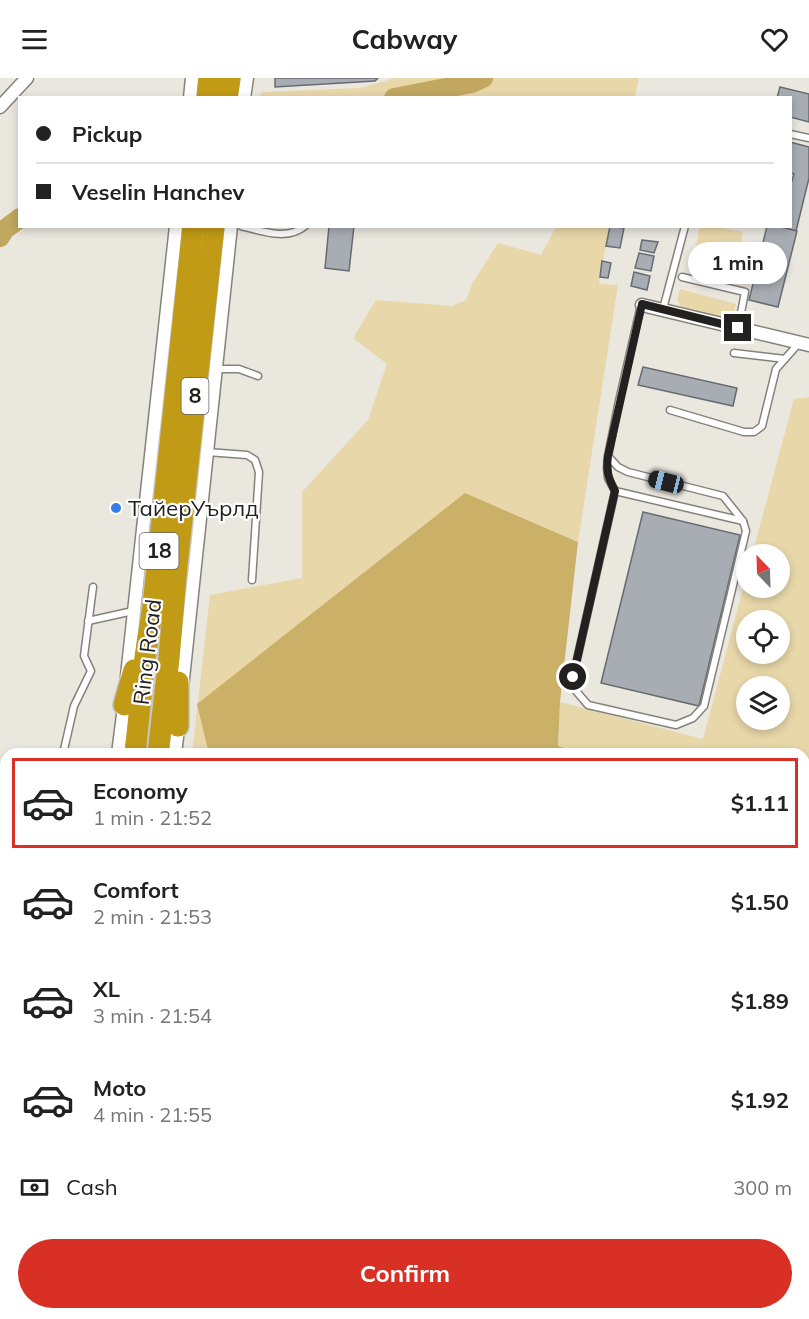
<!DOCTYPE html>
<html lang="en">
<head>
<meta charset="utf-8">
<style>
	body { margin:0; font-family:Mulish,sans-serif; background:#f6f6f6; color:#222; height:100vh; display:flex; flex-direction:column; font-size:22px; white-space:nowrap }
	* { box-sizing:border-box; margin:0 }
	p { font-size:20px; color:#767676 }
	.icon { flex:none; width:33px; height:33px; fill:none; stroke:currentColor; stroke-width:2; stroke-linecap:round; stroke-linejoin:round }
	.map { position:relative; flex:1; overflow:hidden }
	.side { position:absolute; left:0px; top:670px; width:810px; height:572px; display:flex; flex-direction:column; background:#fff; border-radius:18px 18px 0 0; box-shadow:0 3px 9px #0003 }
	.side>* { flex:none }
	.top-card { position:absolute; left:18px; top:18px; width:774px; height:132px; border-radius:0px; box-shadow:0 3px 9px #0003; display:grid; align-content:center; height:132px; padding:0 18px; background:#fff }
	.needle { width:39px; rotate:337deg }
	.fabs { position:absolute; left:736px; top:466px; display:grid; gap:12px }
	.fabs a { display:grid; place-items:center; width:54px; height:54px; border-radius:50%; background:#fff; box-shadow:0 3px 9px #0003; font-size:30px }
	.end { position:absolute; width:27px; height:27px; margin:-14px; border:8px solid #23211f; background:#fff; box-shadow:0 0 0 3px #fff }
	.from { border-radius:50% }
	.bubble { position:absolute; height:42px; border-radius:21px; background:#fff; box-shadow:0 3px 9px #0003; font-size:20px; font-weight:700; line-height:42px; text-align:center }
	.car { position:absolute; width:18px; height:36px; margin:-18px -9px; border-radius:8px; box-shadow:0 0 4px 2px #0007; background:linear-gradient(#222 24%,#8ab4d8 0 40%,#222 0 76%,#8ab4d8 0 86%,#222 0) }
	.top-card b { display:flex; align-items:center; gap:21px; height:57px; font-size:22px }
	.top-card b+b { border-top:2px solid #e0e0e0 }
	.top-card i { width:15px; height:15px; background:#222 }
	ul { padding:10px 0 0; list-style:none }
	li { display:flex; align-items:center; gap:18px; height:90px; margin:0 12px 9px; padding:0 6px; border:3px solid transparent; border-radius:0px }
	li div { flex:1 }
	li b { display:block; font-size:22px }
	li em { font-style:normal; font-weight:700 }
	li.selected { border-color:#d93025 }
	li>.icon { width:54px; height:54px; stroke-width:1.5 }
	.pay { display:flex; align-items:center; gap:15px; height:66px; padding:0 18px; font-size:22px }
	.pay p { margin-inline-start:auto }
	.cta { display:flex; gap:12px; margin-top:auto; padding:12px 18px }
	.cta a { flex:1; height:69px; border-radius:36px; background:#d93025; color:#fff; font-size:24px; font-weight:700; line-height:69px; text-align:center }
	header { display:flex; justify-content:space-between; align-items:center; height:78px; padding:0 18px; background:#fff; font-size:27px; font-weight:700 }
	.map>svg:first-child { display:block }
</style>
</head>
<body>
<header><svg class="icon" aria-label="menu" viewBox="0 0 24 24"><path d="M4 6h16M4 12h16M4 18h16"/></svg>Cabway<svg class="icon" aria-label="heart" viewBox="0 0 24 24"><path d="M12 20l-8-8c-3-5 5-10 8-4 3-6 11-1 8 4z"/></svg></header>
<div class="map">
<svg width="809" height="1241" viewBox="0 0 809 1241">
	<rect width="100%" height="100%" fill="#eae7df"/>
	<g fill="#e8d7a9" fill-rule="evenodd">
		<polygon points="395,0 639,0 635,19 259,19 262,14 361,10"/>
		<polygon points="556,149 609,149 599,206 618,207 578,464 465,415 198,626 209,676 192,676 210,517 302,500 302,414 368,342 387,286 353,260 376,222 452,228 466,222 472,206 498,165 541,177"/>
		<polygon points="700,149 716,149 743,154 734,196 692,187"/>
		<polygon points="680,211 736,226 732,242 681,229 677,222"/>
		<path d="M809,319V842L804,840V676H584L558,668L560,624L703,661L747,496V510H780V477H752L794,321ZM747,543H780V576H747ZM747,609H780V642H747Z"/>
	</g>
	<polygon fill="#cbb068" points="465,415 578,464 560,624 558,668 583,676 209,676 197,626"/>
	<g fill="none" stroke-linecap="round" stroke-linejoin="round">
		<g stroke="#c1a75f" stroke-width="20">
			<polyline points="394,20 472,5 483,0"/>
			<polyline points="0,159 4,152 20,140"/>
		</g>
	</g>
	<g fill="#a8acb3" stroke="#676b72" stroke-width="1.5">
		<polygon points="275,0 378,0 375,3 275,9"/>
		<polygon points="780,9 809,16 809,44 790,39 790,20 777,20"/>
		<polygon points="790,64 809,69 809,100 796,153 780,149 790,148 790,109 794,96 790,95"/>
		<polygon points="329,148 354,148 349,193 325,190"/>
		<polygon points="610,148 624,150 620,170 606,168"/>
		<polygon points="767,148 777,148 797,153 778,229 749,222"/>
		<polygon points="642,162 658,164 654,175 640,172"/>
		<polygon points="639,175 654,178 651,193 635,190"/>
		<polygon points="602,183 611,185 608,200 600,199"/>
		<polygon points="634,194 650,198 647,212 631,208"/>
		<polygon points="643,289 737,310 733,328 638,307"/>
		<polygon points="643,434 740,457 699,628 601,605"/>
		<polygon points="0,695 6,704 6,713 0,717"/>
		<polygon points="804,845 809,846 804,872"/>
		<polygon points="804,1059 809,1061 809,1082 804,1080"/>
		<polygon points="804,1132 809,1133 809,1160 804,1159"/>
		<polygon points="804,1226 809,1227 807,1241 798,1241 799,1236 804,1236"/>
		<polygon points="581,1236 604,1236 602,1241 581,1238"/>
		<polygon points="634,1236 662,1236 661,1241"/>
	</g>
	<g fill="none" stroke-linecap="round" stroke-linejoin="round">
		<defs>
			<g id="lane">
				<polyline points="790,56 809,60"/>
				<path d="M241,148C262,153 287,163 305,148"/>
				<polyline points="682,199 745,214 738,250"/>
				<polyline points="663,231 685,148"/>
				<polyline points="734,275 785,281"/>
				<polyline points="216,291 239,291 258,298"/>
				<polyline points="670,332 744,354 754,354 762,348 776,291 799,265"/>
				<polyline points="207,374 247,377 255,382 259,394 252,502"/>
				<polyline points="608,378 618,389 628,394 723,418 743,443 746,453 704,628 693,640 676,647 588,627 576,613 573,599 615,413 608,400 607,390 608,378 619,323 641,227"/>
				<polyline points="615,413 743,443"/>
				<polyline points="88,543 133,533"/>
				<polyline points="63,676 74,628 91,593 84,578 93,509"/>
				<polyline points="552,1236 569,1239"/>
				<polyline points="570,1236 569,1239 580,1241"/>
				<polyline points="711,1236 713,1241"/>
			</g>
			<g id="street">
				<polyline points="190,20 192,0"/>
				<polyline points="244,20 247,0"/>
				<polyline points="0,29 27,0"/>
				<polyline points="642,227 809,267"/>
				<polyline points="127,598 176,148"/>
				<polyline points="182,610 231,148"/>
				<polyline points="118,676 125,621"/>
				<polyline points="175,676 179,642"/>
			</g>
			<g id="primary">
				<polyline points="0,1171 6,1169"/>
				<polyline points="0,1189 6,1187"/>
				<polyline points="0,1204 6,1206"/>
				<polyline points="13,1236 14,1241"/>
				<polyline points="136,1236 156,1241"/>
				<polyline points="193,1236 202,1241"/>
				<polyline points="252,1236 264,1241"/>
				<polyline points="0,1240 1,1241"/>
			</g>
			<g id="highway">
				<polyline points="207,20 209,0"/>
				<polyline points="227,20 230,0"/>
				<polyline points="178,604 178,648"/>
				<polyline points="124,627 134,592"/>
				<polyline points="135,676 145,579 153,528 193,148"/>
				<polyline points="158,676 169,580 177,487 214,148"/>
				<polyline points="77,1241 77,1236"/>
				<polyline points="96,1241 96,1236"/>
			</g>
		</defs>
		<use href="#lane" stroke="#85827b" stroke-width="9"/>
		<use href="#street" stroke="#85827b" stroke-width="15"/>
		<use href="#primary" stroke="#c6c5c5" stroke-width="21"/>
		<use href="#highway" stroke="#c6c5c5" stroke-width="24"/>
		<use href="#lane" stroke="#fff" stroke-width="6"/>
		<use href="#street" stroke="#fff" stroke-width="12"/>
		<use href="#primary" stroke="#dac273" stroke-width="18"/>
		<use href="#highway" stroke="#c19a16" stroke-width="21"/>
	</g>
	<g fill="none" stroke-linecap="round" stroke-linejoin="round">
		<path stroke="#23211f" stroke-width="8" d="M573,599L615,413C608,400 606,392 608,378L642,226L738,250"/>
	</g>
	<circle fill="#357ce9" stroke="#fff" stroke-width="2" cx="116" cy="430" r="6"/>
	<g text-anchor="middle" stroke-width="4.5" stroke-linejoin="round" paint-order="stroke">
		<g fill="#fff" stroke="#656462" stroke-width="1.5">
			<rect x="181.5" y="300" width="27" height="36" rx="4.5"/>
			<rect x="139.5" y="455" width="39" height="36" rx="4.5"/>
		</g>
		<g font-size="21" font-weight="bold" fill="#23211f">
			<text x="195" y="325">8</text>
			<text x="159" y="480">18</text>
		</g>
		<g font-size="22" fill="#23211f" stroke="#fff" text-anchor="start">
			<text x="128" y="438">ТайерУърлд</text>
		</g>
		<g font-size="22" fill="#23211f" stroke="#fff">
			<text transform="translate(147 574) rotate(-83)" y="8">Ring Road</text>
		</g>
	</g>
</svg>
<div class="fabs">
<a><svg class="needle" viewBox="-14 -14 28 28"><path d="M0-13l5 13h-10z" fill="#e53935"/><path d="M0 13l5-13h-10z" fill="#767676"/></svg></a>
<a><svg class="icon" aria-label="locate" viewBox="0 0 24 24"><circle cx="12" cy="12" r="6"/><path d="M12 2v4M12 18v4M2 12h4M18 12h4"/></svg></a>
<a><svg class="icon" aria-label="layers" viewBox="0 0 24 24"><path d="M12 4l9 5-9 5-9-5zM3 14l9 5 9-5"/></svg></a>
</div>
<i class="end from" style="left:573px;top:599px"></i>
<i class="end" style="left:738px;top:250px"></i>
<div class="bubble" style="left:688px;top:164px;width:99px">1 min</div>
<i class="car" style="left:666px;top:404px;rotate:284deg"></i>
<div class="top-card">
<b><i class="from"></i>Pickup</b>
<b><i></i>Veselin Hanchev</b>
</div>
<section class="side">
<ul>
<li class="selected"><svg class="icon" aria-label="car" viewBox="0 0 24 24"><path d="M5 17H2v-5l4-1 3-4h7l3 4 3 1v5h-3M9 17h6M6 11h13"/><circle cx="7" cy="17" r="2"/><circle cx="17" cy="17" r="2"/></svg><div><b>Economy</b><p>1 min · 21:52</p></div><em>$1.11</em></li>
<li><svg class="icon" aria-label="car" viewBox="0 0 24 24"><path d="M5 17H2v-5l4-1 3-4h7l3 4 3 1v5h-3M9 17h6M6 11h13"/><circle cx="7" cy="17" r="2"/><circle cx="17" cy="17" r="2"/></svg><div><b>Comfort</b><p>2 min · 21:53</p></div><em>$1.50</em></li>
<li><svg class="icon" aria-label="car" viewBox="0 0 24 24"><path d="M5 17H2v-5l4-1 3-4h7l3 4 3 1v5h-3M9 17h6M6 11h13"/><circle cx="7" cy="17" r="2"/><circle cx="17" cy="17" r="2"/></svg><div><b>XL</b><p>3 min · 21:54</p></div><em>$1.89</em></li>
<li><svg class="icon" aria-label="car" viewBox="0 0 24 24"><path d="M5 17H2v-5l4-1 3-4h7l3 4 3 1v5h-3M9 17h6M6 11h13"/><circle cx="7" cy="17" r="2"/><circle cx="17" cy="17" r="2"/></svg><div><b>Moto</b><p>4 min · 21:55</p></div><em>$1.92</em></li>
</ul>
<div class="pay"><svg class="icon" aria-label="cash" viewBox="0 0 24 24"><path d="M3 7h18v10H3z"/><circle cx="12" cy="12" r="2"/></svg>Cash<p>300 m</p></div>
<div class="cta"><a>Confirm</a></div>
</section>
</div>
</body>
</html>
